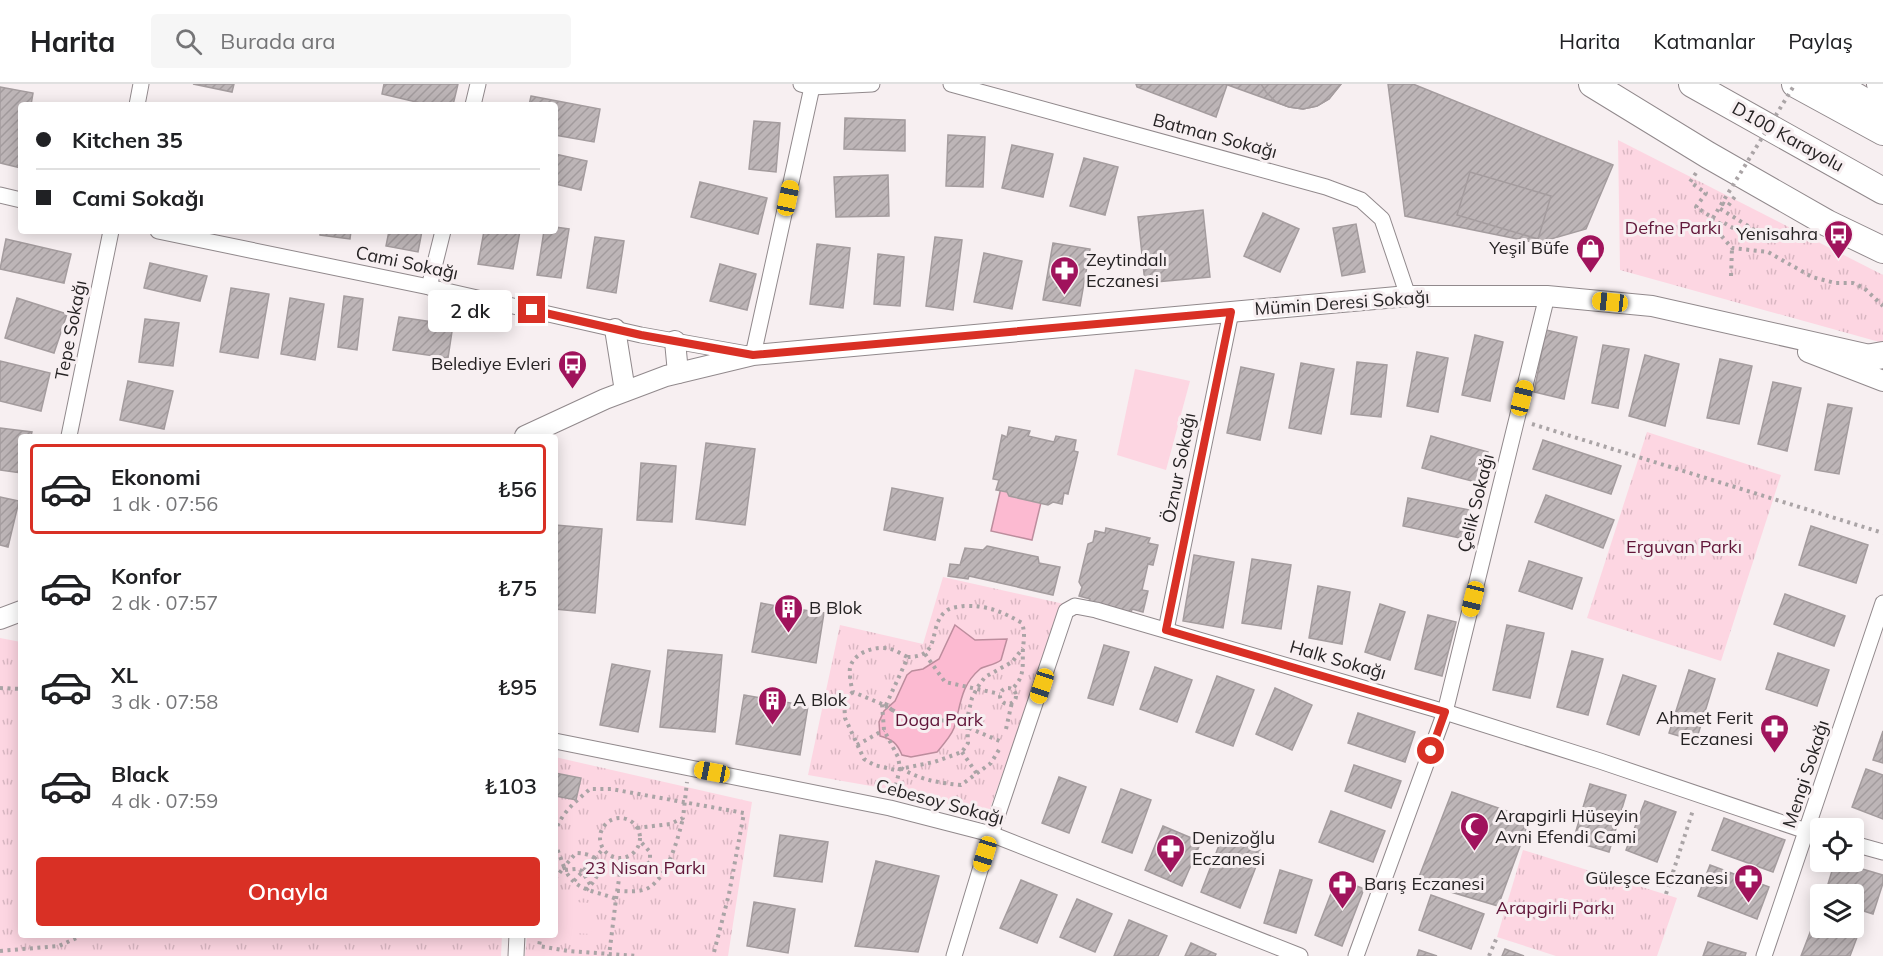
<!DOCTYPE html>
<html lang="tr">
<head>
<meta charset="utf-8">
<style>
	body { margin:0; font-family:Mulish,sans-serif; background:#f6f6f6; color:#202124; height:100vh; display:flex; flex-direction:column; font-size:22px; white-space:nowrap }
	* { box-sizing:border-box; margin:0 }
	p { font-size:20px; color:#757577 }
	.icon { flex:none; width:33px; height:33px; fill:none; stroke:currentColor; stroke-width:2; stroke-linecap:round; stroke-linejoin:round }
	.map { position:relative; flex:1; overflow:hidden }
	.drawer { position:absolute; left:18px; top:350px; width:540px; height:504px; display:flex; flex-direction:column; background:#fff; border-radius:6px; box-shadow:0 3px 15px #0003 }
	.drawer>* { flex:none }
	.hud { position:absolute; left:18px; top:18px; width:540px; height:132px; border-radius:6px; box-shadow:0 3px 15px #0003; display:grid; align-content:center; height:132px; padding:0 18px; background:#fff }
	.fabs { position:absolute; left:1810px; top:734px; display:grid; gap:12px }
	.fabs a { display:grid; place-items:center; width:54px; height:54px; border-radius:6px; background:#fff; box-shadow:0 3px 15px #0003; font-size:30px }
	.end { position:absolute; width:27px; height:27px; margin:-14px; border:8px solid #d93025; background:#fff; box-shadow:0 0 0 3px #fff }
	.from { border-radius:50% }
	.bubble { position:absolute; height:42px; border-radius:6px; background:#fff; box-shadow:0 3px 15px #0003; font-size:20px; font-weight:600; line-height:42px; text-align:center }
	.car { position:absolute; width:18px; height:36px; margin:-18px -9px; border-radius:8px; box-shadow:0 0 4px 2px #0007; background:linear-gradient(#f5c518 24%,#345 0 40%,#f5c518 0 76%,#345 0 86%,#f5c518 0) }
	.hud b { display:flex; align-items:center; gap:21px; height:57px; font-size:22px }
	.hud b+b { border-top:2px solid #e0e0e0 }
	.hud i { width:15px; height:15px; background:#202124 }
	ul { padding:10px 0 0; list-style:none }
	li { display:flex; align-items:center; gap:18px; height:90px; margin:0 12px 9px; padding:0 6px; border:3px solid transparent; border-radius:6px }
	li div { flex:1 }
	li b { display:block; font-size:22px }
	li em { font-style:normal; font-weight:600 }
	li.on { border-color:#d93025 }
	li>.icon { width:54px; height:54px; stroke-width:1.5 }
	.action { display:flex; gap:12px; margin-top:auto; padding:12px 18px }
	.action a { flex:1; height:69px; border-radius:6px; background:#d93025; color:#fff; font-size:24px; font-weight:600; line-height:69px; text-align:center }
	header { display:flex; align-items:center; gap:36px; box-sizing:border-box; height:84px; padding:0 30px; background:#fff; border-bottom:2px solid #e0e0e0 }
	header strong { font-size:28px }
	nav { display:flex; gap:33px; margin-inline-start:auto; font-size:21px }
	.search { width:420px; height:54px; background:#f6f6f6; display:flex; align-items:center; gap:15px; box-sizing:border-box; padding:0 21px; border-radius:6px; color:#757577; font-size:22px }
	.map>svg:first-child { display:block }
</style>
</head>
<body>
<header>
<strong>Harita</strong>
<div class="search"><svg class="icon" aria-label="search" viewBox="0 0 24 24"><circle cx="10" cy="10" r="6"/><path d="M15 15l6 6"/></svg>Burada ara</div>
<nav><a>Harita</a><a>Katmanlar</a><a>Paylaş</a></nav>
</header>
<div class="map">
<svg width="1883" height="872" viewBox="0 0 1883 872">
	<defs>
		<pattern id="grass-tufts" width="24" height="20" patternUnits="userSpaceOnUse" patternTransform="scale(1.5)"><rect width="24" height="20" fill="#fdd6e2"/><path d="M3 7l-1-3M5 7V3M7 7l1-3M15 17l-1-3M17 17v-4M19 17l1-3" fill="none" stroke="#d9b7c2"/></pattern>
		<pattern id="building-hatch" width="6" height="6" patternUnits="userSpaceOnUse" patternTransform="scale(1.5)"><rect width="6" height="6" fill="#bdb5b7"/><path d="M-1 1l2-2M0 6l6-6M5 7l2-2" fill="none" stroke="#a29b9d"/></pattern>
	</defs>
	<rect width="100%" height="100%" fill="#f7eff1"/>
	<g fill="url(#grass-tufts)">
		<polygon points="1618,56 1883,191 1883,259 1620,186"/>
		<polygon points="1647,348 1781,391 1721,577 1587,534"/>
		<polygon points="943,493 1064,520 988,730 894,706 808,691 840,541 923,560"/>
		<polygon points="0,554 21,558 21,850 502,851 501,872 0,872"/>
		<polygon points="555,673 752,718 728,872 525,872 527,851 555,850"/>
		<polygon points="1523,766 1677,814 1657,872 1556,872 1497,853"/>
	</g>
	<g fill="#fdd6e2">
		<polygon points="1135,285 1190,297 1166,386 1117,371"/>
		<polygon points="555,817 592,819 591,850 555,848"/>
	</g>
	<g fill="#fcbad1" stroke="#bc8d9d" stroke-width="1.5">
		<polygon points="1003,395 1044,406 1032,456 991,447"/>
		<path d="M955,541L975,556L1007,555L1001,576C995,581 984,582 980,585C960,602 961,621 954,644C951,652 943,661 937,668L911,673L902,671C897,659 892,655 880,652L879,638L884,627L895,617L907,591L912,587L923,585L939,575Z"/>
	</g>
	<g fill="url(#building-hatch)" stroke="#a49c9e" stroke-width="1.5">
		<polygon points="193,0 234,0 232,8"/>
		<polygon points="384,0 458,0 453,21 429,21 382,10"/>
		<polygon points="1136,0 1225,0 1227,1 1216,33 1137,3"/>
		<polygon points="1225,0 1341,0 1329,15 1317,22 1303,25 1289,23"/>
		<polygon points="1261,0 1341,0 1329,15 1317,22 1303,25 1289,23 1276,18 1266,8"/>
		<polygon points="1388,0 1413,0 1613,81 1586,145 1537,159 1405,132"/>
		<polygon points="0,3 33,9 31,21 21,21 21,84 0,79"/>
		<polygon points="531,12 600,25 594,58 555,51 555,21 529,21"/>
		<polygon points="845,34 905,36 905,67 844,65"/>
		<polygon points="754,37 780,39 776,88 749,85"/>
		<polygon points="948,51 985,53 983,103 946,102"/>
		<polygon points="1012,61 1053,70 1043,113 1002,104"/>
		<polygon points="555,70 587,77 581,106 555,100"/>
		<polygon points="1084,74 1118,83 1105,131 1070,122"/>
		<polygon points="1470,88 1551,112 1538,155 1457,131"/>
		<polygon points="888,91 889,132 836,133 834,93"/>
		<polygon points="700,98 767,114 758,150 691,133"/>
		<polygon points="1203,126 1210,193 1145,199 1138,133"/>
		<polygon points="1263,129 1299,145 1280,188 1244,172"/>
		<polygon points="1356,140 1365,188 1342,192 1333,144"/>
		<polygon points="555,143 569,145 561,194 537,191 544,147 555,147"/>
		<polygon points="320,147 351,147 350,155 320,151"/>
		<polygon points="389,147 422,147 418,168 386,162"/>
		<polygon points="484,147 520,147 513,185 478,180"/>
		<polygon points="595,153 624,157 616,209 587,204"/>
		<polygon points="935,153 962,156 953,226 926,222"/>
		<polygon points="6,155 71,170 64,199 0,185"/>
		<polygon points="1053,159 1090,165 1080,222 1043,216"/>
		<polygon points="817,160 850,164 843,224 810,220"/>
		<polygon points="984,169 1022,177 1012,225 974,218"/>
		<polygon points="878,170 904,173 900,222 874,220"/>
		<polygon points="150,179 207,192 200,217 144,204"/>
		<polygon points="720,180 756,190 747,226 710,217"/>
		<polygon points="231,204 269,210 258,274 220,268"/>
		<polygon points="344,212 363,215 357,266 338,263"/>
		<polygon points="17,214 67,230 54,269 5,254"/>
		<polygon points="290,214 324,220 315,276 281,270"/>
		<polygon points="399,233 453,241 448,274 393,266"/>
		<polygon points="145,235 179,239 173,282 139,278"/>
		<polygon points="1546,246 1577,253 1564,315 1534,308"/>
		<polygon points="1475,251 1503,258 1490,317 1462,311"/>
		<polygon points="1603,261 1629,265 1618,324 1592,319"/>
		<polygon points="1417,268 1448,274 1438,328 1407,322"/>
		<polygon points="1645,271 1679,280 1665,342 1629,332"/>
		<polygon points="1720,275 1752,282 1739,340 1707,334"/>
		<polygon points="0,277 50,289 41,327 0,317"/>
		<polygon points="1357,278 1387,281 1381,333 1351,330"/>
		<polygon points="1301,279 1334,285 1321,350 1289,344"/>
		<polygon points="1241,283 1274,290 1260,356 1227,349"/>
		<polygon points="128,297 173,307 164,345 120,336"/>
		<polygon points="1773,298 1801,304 1787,367 1758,360"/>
		<polygon points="1828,320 1852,324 1839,390 1815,386"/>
		<polygon points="1009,343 1030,347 1028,352 1054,358 1056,352 1076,356 1074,367 1078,368 1068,410 1064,409 1062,420 1053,418 1048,421 1009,412 1007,408 996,406 999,396 993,395 1002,351 1007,353"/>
		<polygon points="0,344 32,348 31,352 21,352 21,389 0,386"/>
		<polygon points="1431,352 1488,368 1480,399 1422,384"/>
		<polygon points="1543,356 1621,382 1611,410 1533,385"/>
		<polygon points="706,359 755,365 745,441 696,435"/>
		<polygon points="641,379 676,382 672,438 637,436"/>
		<polygon points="892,404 943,414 935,456 884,446"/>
		<polygon points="1546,411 1614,436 1603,464 1535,438"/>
		<polygon points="0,413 19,417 8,463 0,461"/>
		<polygon points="1408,414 1470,426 1465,455 1403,442"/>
		<polygon points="555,441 602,445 595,529 555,525"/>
		<polygon points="1811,442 1868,461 1856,499 1799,481"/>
		<polygon points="1106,444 1150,454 1148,459 1158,461 1153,481 1148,480 1142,506 1148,507 1143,528 1132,525 1131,529 1089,518 1090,515 1079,512 1082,503 1079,498 1088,460 1093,458 1095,447 1105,449"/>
		<polygon points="987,462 1038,473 1039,479 1060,483 1053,511 969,492 968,495 948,492 950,480 960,481 965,464 983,466"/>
		<polygon points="1194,471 1234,478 1223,544 1183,537"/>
		<polygon points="1252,475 1291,481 1281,545 1242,539"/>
		<polygon points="1529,477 1582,494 1572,525 1519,507"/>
		<polygon points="1318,502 1350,508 1342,560 1309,554"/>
		<polygon points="1785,510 1845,532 1834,562 1774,540"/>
		<polygon points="761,519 788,524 787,529 795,531 797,525 824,529 816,579 752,568"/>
		<polygon points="1380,520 1405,528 1390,576 1365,568"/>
		<polygon points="1428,531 1456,538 1442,592 1415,585"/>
		<polygon points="1507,541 1544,549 1530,614 1493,606"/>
		<polygon points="1104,561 1129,568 1113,621 1088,614"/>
		<polygon points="668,566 722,571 715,648 660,643"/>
		<polygon points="1572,567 1603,575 1588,631 1557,623"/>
		<polygon points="1778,569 1829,586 1817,622 1766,605"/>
		<polygon points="612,580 650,587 638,648 600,641"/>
		<polygon points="1155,583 1192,596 1177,638 1140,625"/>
		<polygon points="1689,586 1715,595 1696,657 1669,649"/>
		<polygon points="1623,591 1656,602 1639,651 1607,640"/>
		<polygon points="1217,592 1254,606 1233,662 1196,648"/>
		<polygon points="1275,604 1312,621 1292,666 1256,650"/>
		<polygon points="744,611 772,616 771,622 779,623 780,617 808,622 800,671 736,660"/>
		<polygon points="1358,629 1415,648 1405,678 1348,659"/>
		<polygon points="1883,647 1883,679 1873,676"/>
		<polygon points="1354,681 1401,697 1391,724 1345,707"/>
		<polygon points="1866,685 1883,691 1883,735 1852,723"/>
		<polygon points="555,689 581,694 576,716 555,712"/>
		<polygon points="1059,693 1086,703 1069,749 1042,739"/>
		<polygon points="1590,700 1626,711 1609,768 1573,757"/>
		<polygon points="1121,705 1151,716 1132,769 1102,758"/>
		<polygon points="1452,708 1530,735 1498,822 1417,798"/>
		<polygon points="1645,717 1676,728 1657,778 1626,766"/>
		<polygon points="1331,727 1385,747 1373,778 1319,758"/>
		<polygon points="1724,734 1785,756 1773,788 1712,766"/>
		<polygon points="1163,742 1201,758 1182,802 1145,786"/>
		<polygon points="780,751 828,758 822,798 774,792"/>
		<polygon points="1223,751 1262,767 1240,824 1201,808"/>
		<polygon points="876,777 939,792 918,868 855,862"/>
		<polygon points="1835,777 1883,791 1883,799 1873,830 1854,824 1854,810 1825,810"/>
		<polygon points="1710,781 1769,803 1757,835 1698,812"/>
		<polygon points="1280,786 1312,796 1296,849 1264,839"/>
		<polygon points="1337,794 1364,805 1342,862 1315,851"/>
		<polygon points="1021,796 1057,811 1037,859 1000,844"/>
		<polygon points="1431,811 1484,830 1471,865 1419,846"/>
		<polygon points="1077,815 1112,830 1095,868 1060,853"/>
		<polygon points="754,818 795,825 788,869 747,862"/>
		<polygon points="1816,833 1821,834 1821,843 1846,843 1859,848 1850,872 1801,872"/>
		<polygon points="1129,836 1167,852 1158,872 1114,872"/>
		<polygon points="1708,858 1746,869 1745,872 1703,872"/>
		<polygon points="1191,859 1216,870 1215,872 1185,872"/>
		<polygon points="1505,865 1524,872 1502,872"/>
		<polygon points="1419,866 1437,872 1417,872"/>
	</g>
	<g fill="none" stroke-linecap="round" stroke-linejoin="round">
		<defs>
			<g id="minor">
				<polyline points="801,0 812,3 872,0"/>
				<polyline points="951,0 1326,103 1361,116 1382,135 1408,212"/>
				<polyline points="137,21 141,0"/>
				<polyline points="473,21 478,0"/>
				<polyline points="0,111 21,116"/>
				<polyline points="158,147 429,203 641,251 753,271 812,3"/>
				<polyline points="429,203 443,147"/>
				<polyline points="69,352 111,147"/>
				<polyline points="1166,546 1231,228"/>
				<polyline points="555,657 890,724 991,750 1300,872"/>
				<polyline points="1854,760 1883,768"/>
				<polyline points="516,872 517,850"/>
				<polyline points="954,872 991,750 1066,527 1075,522 1096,526 1445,628 1600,677 1821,752"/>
				<polyline points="1356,872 1445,628 1547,212"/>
				<polyline points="1764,872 1883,519"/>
			</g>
			<g id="tertiary">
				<polyline points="615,245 625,307"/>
				<polyline points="675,257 678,289"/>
				<polyline points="1808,268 1883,297"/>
				<polyline points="525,352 605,315 666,292 753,271 1408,212 1547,212 1652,222 1883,274"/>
				<polyline points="0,535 21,527"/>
			</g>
			<g id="trunk">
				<polyline points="1592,0 1708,71 1827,139 1883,166"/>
				<polyline points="1692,0 1883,107"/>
				<polyline points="1795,0 1883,48"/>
				<polyline points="1835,0 1883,28"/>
				<polyline points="1880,0 1883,2"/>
				<polyline points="1872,273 1883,271"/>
			</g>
		</defs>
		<use href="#minor" stroke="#91898c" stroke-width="17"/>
		<use href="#tertiary" stroke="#91898c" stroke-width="22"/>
		<use href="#trunk" stroke="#91898c" stroke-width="28"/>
		<g stroke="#aaa4a6" stroke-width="4" stroke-dasharray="3 4.5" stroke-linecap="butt">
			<polyline points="1696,89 1690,98 1706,109 1696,123 1713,134 1719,124"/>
			<polyline points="1722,119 1728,122 1736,111"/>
			<polyline points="1713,134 1711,140 1732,164 1768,168 1812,193 1835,199 1853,199 1864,204 1883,222"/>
			<polyline points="1731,192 1732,164"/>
			<polyline points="1532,340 1883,449"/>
			<polyline points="925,570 945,598 1000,610"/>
			<polyline points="0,604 21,605"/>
			<circle cx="1008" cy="612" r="8"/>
			<polyline points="853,608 844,615 845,634 864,675 874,681 895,686 934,678 962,668 968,659 967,635 972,614 977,604 985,593 1012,578 1023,564"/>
			<path d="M882,620L853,608C851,602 849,590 850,584C853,568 877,561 890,565C896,566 902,571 908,573"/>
			<polyline points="892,626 920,638 967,635"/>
			<polyline points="969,644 1002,658"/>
			<polyline points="1006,645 1012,618"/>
			<polyline points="857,661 884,646"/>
			<polyline points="962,668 977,690"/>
			<path d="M901,684C920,696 939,699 961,701L991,679L1000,664"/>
			<path d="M894,709L900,684L898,673L884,646L882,620L892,626L886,621L908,573C943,573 927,542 946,527C951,523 958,523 964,522C987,521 1003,528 1022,539C1025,549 1024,554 1023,564C1022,580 1026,592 1012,605"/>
			<circle cx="620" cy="754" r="20"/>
			<polyline points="637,744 670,740 683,734 687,698"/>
			<path d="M555,749C560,730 576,717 590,705H611L744,729L729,810L713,872"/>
			<polyline points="555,759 564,783 555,795"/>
			<polyline points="565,786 576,785 582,787 591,802"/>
			<polyline points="620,789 636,788 650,778 650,768 640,757"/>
			<polyline points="574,797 603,765"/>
			<path d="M586,806C604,789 606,770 576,769L564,783C574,808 595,806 616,815L609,872"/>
			<path d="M617,807C627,807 641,809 650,803C668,791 678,755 683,734"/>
			<polyline points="1666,810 1693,726"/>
			<polyline points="616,815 622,775"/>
			<polyline points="541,850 539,862 568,867 638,872"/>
			<polyline points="0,867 59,862 85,850"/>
			<polyline points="1489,872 1497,853"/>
		</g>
		<use href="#minor" stroke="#fff" stroke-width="15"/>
		<use href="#tertiary" stroke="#fff" stroke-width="20"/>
		<use href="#trunk" stroke="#fff" stroke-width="26"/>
		<polyline stroke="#aaa4a6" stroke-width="4" stroke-dasharray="3 4.5" stroke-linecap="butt" points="1716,147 1721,137 1755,157 1761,150 1719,124 1795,0"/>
	</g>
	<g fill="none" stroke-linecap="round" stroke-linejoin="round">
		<polyline stroke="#d93025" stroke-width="8" points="532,226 641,251 753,271 1231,228 1166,546 1445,628 1431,667"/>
	</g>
	<defs>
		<symbol id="bus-pin" viewBox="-11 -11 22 30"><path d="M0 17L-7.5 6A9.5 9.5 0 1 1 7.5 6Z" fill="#a0135c" stroke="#f7eff1"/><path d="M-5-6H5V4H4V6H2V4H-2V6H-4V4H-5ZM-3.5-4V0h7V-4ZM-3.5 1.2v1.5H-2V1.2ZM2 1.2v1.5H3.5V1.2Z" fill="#fff"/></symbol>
		<symbol id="shop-pin" viewBox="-11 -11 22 30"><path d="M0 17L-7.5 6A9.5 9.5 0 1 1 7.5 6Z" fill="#a0135c" stroke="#f7eff1"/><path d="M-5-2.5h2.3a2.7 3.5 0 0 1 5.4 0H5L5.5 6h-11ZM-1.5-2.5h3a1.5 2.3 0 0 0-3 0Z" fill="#fff"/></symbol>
		<symbol id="pharmacy-pin" viewBox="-11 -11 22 30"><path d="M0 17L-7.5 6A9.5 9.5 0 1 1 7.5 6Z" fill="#a0135c" stroke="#f7eff1"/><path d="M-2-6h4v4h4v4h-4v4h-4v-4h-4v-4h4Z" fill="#fff"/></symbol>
		<symbol id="building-pin" viewBox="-11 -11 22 30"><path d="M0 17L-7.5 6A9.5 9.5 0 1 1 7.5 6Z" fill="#a0135c" stroke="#f7eff1"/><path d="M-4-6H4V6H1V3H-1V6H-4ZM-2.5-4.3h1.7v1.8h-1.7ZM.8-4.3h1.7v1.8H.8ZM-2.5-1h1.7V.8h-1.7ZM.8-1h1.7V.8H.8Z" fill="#fff"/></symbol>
		<symbol id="mosque-pin" viewBox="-11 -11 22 30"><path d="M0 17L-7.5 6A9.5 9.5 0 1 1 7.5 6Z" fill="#a0135c" stroke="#f7eff1"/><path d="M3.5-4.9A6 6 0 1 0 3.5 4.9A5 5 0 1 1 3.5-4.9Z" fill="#fff"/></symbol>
	</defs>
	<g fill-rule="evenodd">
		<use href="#bus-pin" x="1822" y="134" width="33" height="45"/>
		<use href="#shop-pin" x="1574" y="148" width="33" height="45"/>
		<use href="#pharmacy-pin" x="1048" y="170" width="33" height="45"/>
		<use href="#bus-pin" x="556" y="264" width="33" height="45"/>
		<use href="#building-pin" x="772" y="508" width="33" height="45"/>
		<use href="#building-pin" x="756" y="600" width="33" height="45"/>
		<use href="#pharmacy-pin" x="1758" y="628" width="33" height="45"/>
		<use href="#mosque-pin" x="1458" y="726" width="33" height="45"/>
		<use href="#pharmacy-pin" x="1154" y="748" width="33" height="45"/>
		<use href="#pharmacy-pin" x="1732" y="778" width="33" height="45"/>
		<use href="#pharmacy-pin" x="1326" y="784" width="33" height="45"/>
	</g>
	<g text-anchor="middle" stroke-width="6" stroke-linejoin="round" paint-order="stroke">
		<g font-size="18" fill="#262324" stroke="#f7eff1">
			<text transform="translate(1215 52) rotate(15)" y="6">Batman Sokağı</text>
			<text transform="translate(1788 53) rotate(29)" y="6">D100 Karayolu</text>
			<text transform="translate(407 179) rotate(12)" y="6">Cami Sokağı</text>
			<text transform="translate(1342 219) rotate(-4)" y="6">Mümin Deresi Sokağı</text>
			<text transform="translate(71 246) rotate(-79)" y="6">Tepe Sokağı</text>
			<text transform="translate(1179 384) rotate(-79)" y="6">Öznur Sokağı</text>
			<text transform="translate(1476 419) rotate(-76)" y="6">Çelik Sokağı</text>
			<text transform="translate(1338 576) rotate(16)" y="6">Halk Sokağı</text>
			<text transform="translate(1806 690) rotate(-72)" y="6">Mengi Sokağı</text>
			<text transform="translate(940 718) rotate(15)" y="6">Cebesoy Sokağı</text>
		</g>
		<g font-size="18" fill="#611639" stroke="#f7eff1">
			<text x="1673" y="150">Defne Parkı</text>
			<text x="1684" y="469">Erguvan Parkı</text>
			<text x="939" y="642">Doga Park</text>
			<text x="645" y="790">23 Nisan Parkı</text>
			<text x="1555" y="830">Arapgirli Parkı</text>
		</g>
		<g font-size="18" fill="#262324" stroke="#f7eff1" text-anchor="start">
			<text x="1818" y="156" text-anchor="end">Yenisahra</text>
			<text x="1569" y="170" text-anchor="end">Yeşil Büfe</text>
			<text x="1086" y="182">Zeytindalı<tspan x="1086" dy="21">Eczanesi</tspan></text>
			<text x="551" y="286" text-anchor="end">Belediye Evleri</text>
			<text x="809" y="530">B Blok</text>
			<text x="793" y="622">A Blok</text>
			<text x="1753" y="640" text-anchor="end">Ahmet Ferit<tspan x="1753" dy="21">Eczanesi</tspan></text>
			<text x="1495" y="738">Arapgirli Hüseyin<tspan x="1495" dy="21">Avni Efendi Cami</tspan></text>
			<text x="1192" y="760">Denizoğlu<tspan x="1192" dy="21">Eczanesi</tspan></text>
			<text x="1728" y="800" text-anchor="end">Güleşce Eczanesi</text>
			<text x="1364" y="806">Barış Eczanesi</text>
		</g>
	</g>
</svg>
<div class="fabs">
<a><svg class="icon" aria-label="locate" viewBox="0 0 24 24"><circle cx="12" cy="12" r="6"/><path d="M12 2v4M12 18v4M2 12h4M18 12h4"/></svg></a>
<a><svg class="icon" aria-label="layers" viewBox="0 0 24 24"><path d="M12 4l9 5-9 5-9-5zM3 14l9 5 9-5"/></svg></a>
</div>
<i class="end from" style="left:1431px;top:667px"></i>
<i class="end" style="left:532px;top:226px"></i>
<div class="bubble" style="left:428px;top:206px;width:84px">2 dk</div>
<i class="car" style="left:788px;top:114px;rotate:12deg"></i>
<i class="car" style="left:1610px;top:218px;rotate:276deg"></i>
<i class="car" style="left:1522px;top:314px;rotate:14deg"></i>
<i class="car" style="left:1473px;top:515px;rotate:194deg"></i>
<i class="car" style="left:1042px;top:602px;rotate:198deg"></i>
<i class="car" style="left:712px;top:688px;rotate:281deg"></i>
<i class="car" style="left:985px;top:770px;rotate:197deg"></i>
<div class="hud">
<b><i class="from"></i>Kitchen 35</b>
<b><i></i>Cami Sokağı</b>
</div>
<section class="drawer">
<ul>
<li class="on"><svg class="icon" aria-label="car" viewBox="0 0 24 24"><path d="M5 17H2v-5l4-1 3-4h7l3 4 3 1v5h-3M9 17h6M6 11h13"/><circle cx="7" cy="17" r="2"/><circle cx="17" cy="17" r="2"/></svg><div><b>Ekonomi</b><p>1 dk · 07:56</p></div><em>₺56</em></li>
<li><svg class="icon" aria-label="car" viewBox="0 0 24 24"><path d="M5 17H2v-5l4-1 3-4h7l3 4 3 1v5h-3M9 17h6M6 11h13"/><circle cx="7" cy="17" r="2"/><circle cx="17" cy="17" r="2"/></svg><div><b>Konfor</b><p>2 dk · 07:57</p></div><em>₺75</em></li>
<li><svg class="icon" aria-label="car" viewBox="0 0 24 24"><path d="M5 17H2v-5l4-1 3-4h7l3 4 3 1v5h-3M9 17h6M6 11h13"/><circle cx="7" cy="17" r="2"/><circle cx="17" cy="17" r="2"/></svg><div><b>XL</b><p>3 dk · 07:58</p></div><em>₺95</em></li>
<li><svg class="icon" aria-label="car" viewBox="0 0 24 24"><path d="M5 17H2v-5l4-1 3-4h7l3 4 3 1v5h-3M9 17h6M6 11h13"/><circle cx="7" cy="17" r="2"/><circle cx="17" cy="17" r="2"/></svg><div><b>Black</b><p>4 dk · 07:59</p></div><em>₺103</em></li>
</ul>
<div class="action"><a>Onayla</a></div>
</section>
</div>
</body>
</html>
